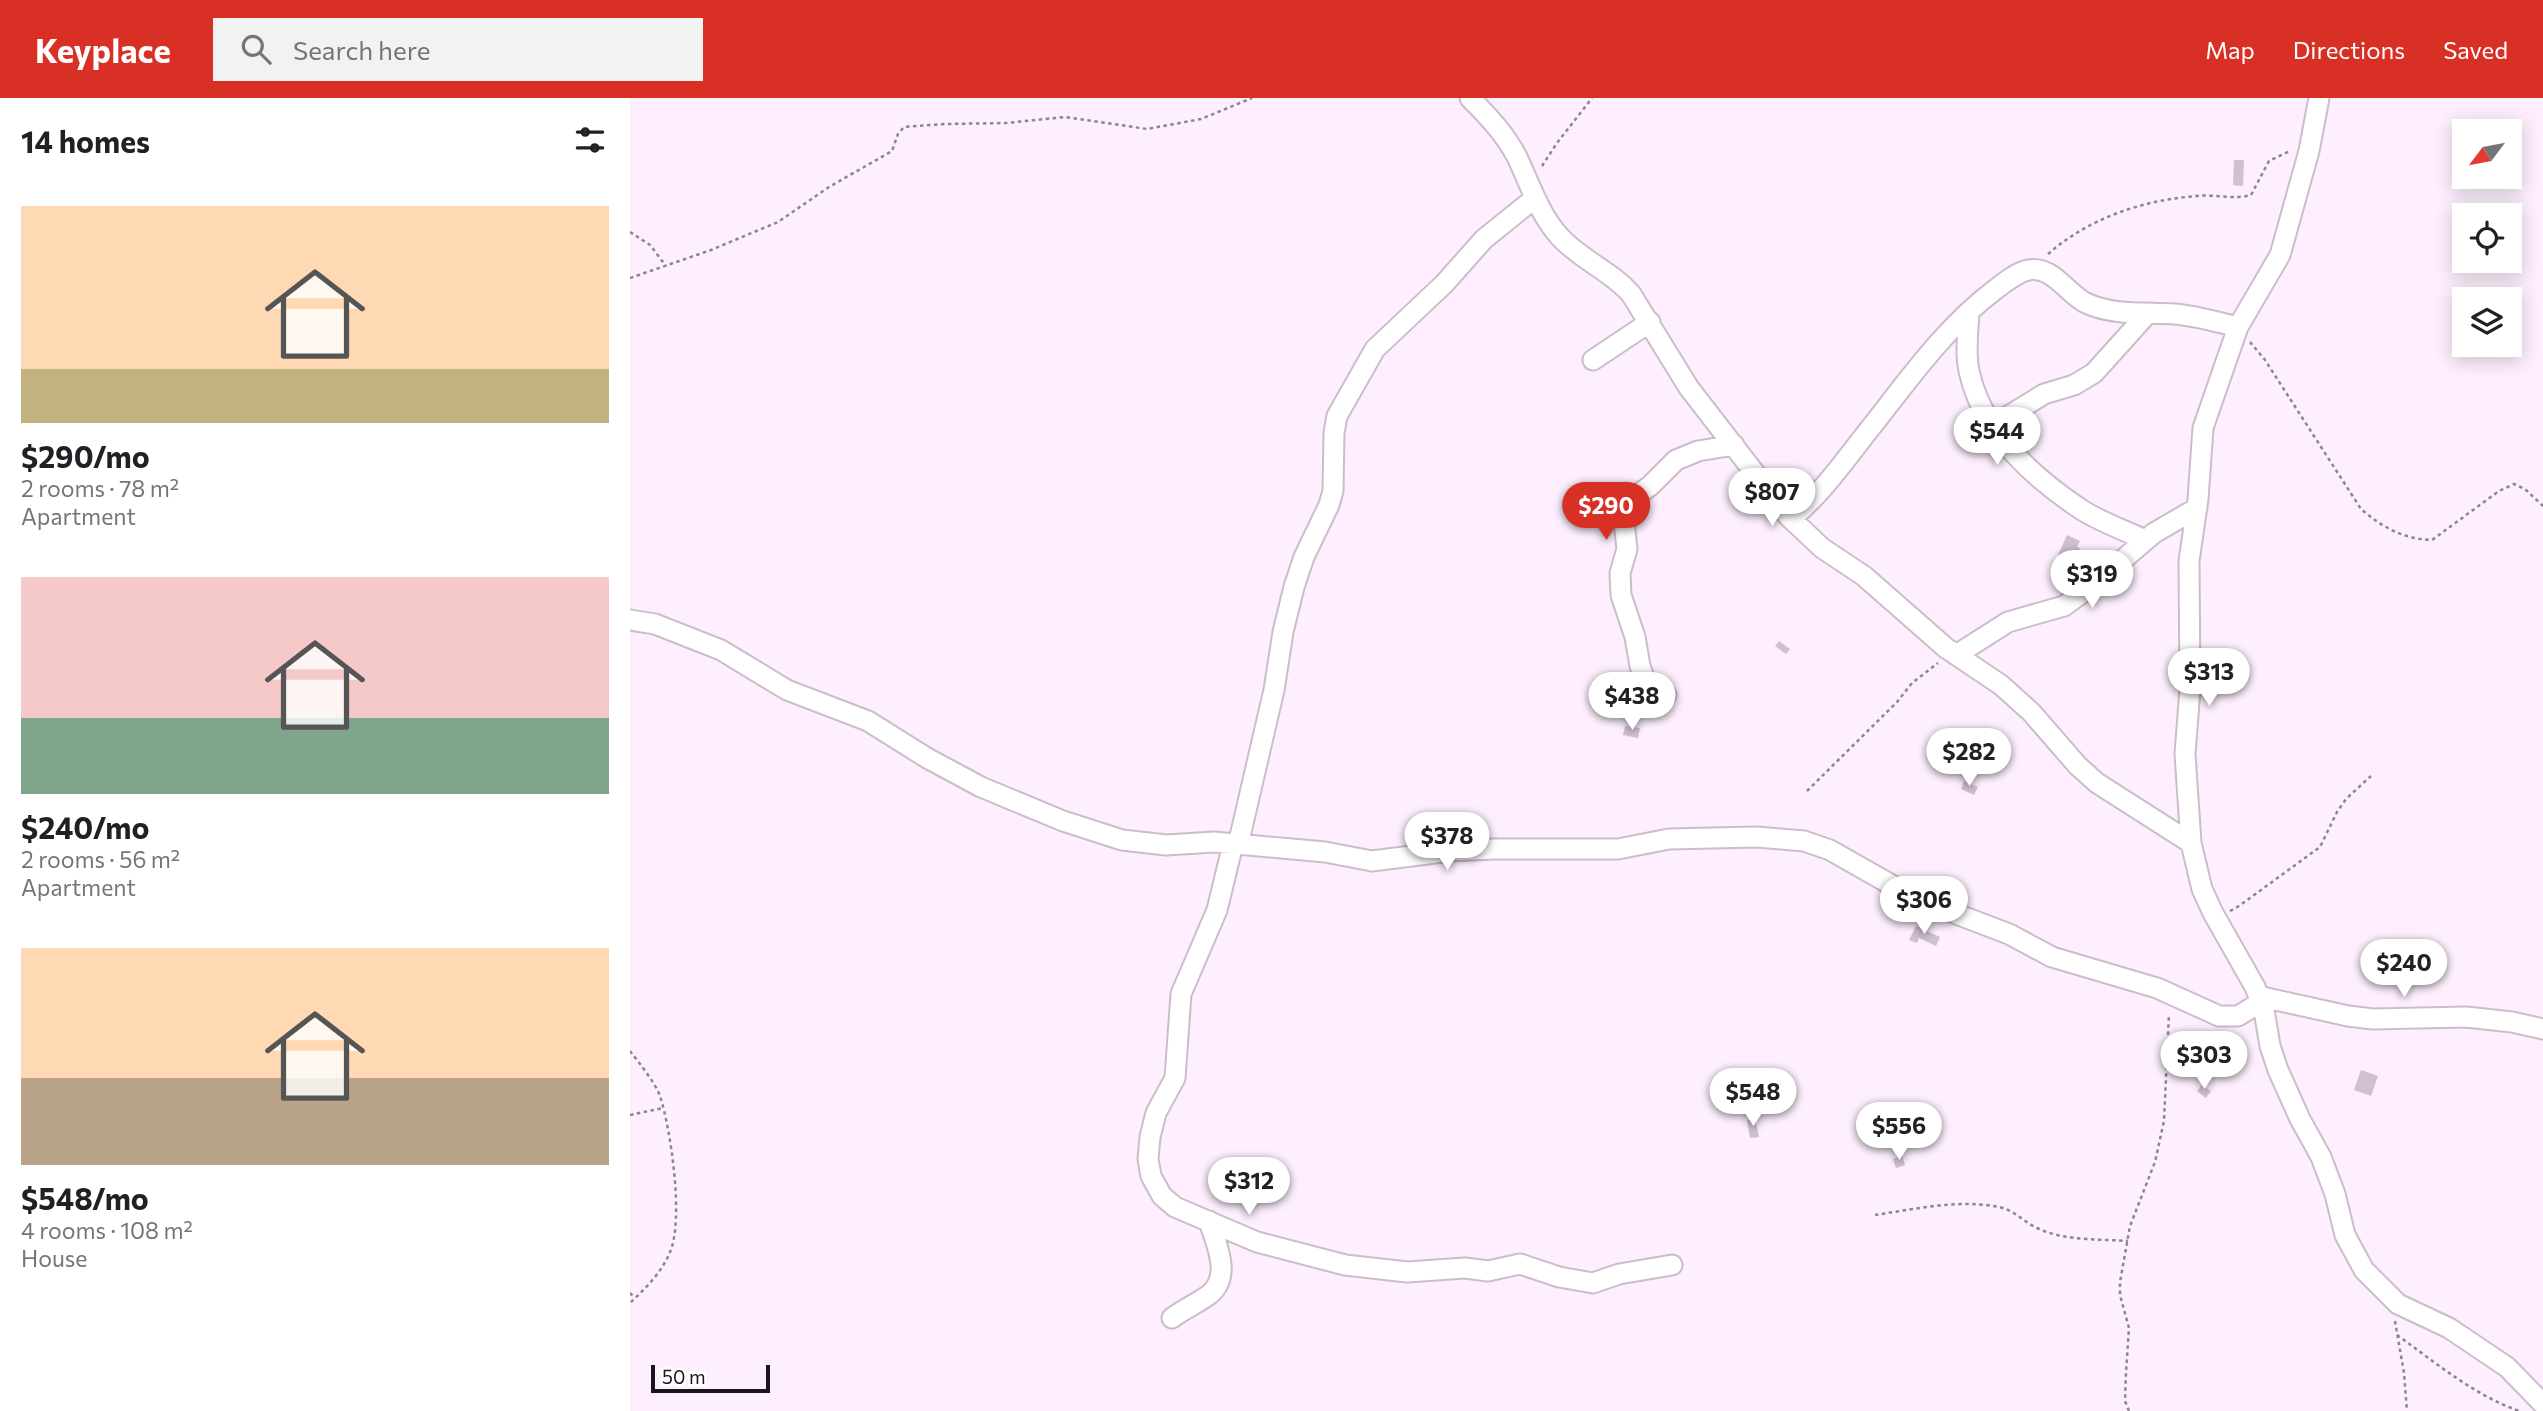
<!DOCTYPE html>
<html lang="en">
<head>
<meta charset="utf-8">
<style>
	body { margin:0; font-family:Commissioner,sans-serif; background:#f2f2f2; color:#202124; height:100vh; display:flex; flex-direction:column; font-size:26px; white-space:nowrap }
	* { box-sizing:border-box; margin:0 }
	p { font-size:23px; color:#757577 }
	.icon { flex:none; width:38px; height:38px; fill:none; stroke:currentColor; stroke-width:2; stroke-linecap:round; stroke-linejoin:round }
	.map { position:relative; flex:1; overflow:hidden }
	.details { display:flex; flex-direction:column; background:#fff; width:630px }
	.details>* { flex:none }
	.needle { width:46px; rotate:238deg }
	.controls { position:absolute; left:1822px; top:21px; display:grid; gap:14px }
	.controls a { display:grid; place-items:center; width:70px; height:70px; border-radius:0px; background:#fff; box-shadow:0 4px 18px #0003; font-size:35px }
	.scale { position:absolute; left:21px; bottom:18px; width:119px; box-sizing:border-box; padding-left:7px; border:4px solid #1b151b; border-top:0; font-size:19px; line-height:24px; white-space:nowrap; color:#1b151b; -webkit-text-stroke:5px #fff; paint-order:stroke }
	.price { position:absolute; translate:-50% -60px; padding:0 16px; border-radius:24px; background:#fff; color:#222; font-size:23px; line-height:46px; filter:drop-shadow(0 2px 4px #0008) }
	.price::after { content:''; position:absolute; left:50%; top:42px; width:21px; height:16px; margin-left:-10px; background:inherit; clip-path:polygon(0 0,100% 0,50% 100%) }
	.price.current { background:#d93025; color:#fff }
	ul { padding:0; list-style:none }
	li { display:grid; align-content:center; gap:14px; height:371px; padding:0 21px }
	li span { display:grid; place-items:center; height:217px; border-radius:0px; color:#555 }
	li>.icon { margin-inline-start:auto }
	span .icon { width:126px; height:126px; fill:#fffc; stroke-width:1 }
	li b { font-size:30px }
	h2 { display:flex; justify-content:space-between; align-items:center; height:84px; padding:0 21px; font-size:30px }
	header { display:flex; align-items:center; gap:42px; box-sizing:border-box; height:98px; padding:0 35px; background:#d93025; color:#fff }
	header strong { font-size:33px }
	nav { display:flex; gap:38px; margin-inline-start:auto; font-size:24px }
	.search { width:490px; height:63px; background:#f2f2f2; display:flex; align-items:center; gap:18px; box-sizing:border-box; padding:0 24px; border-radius:0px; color:#757577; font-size:26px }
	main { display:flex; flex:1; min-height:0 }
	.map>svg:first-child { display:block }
	.building { fill:#d1c0d0 }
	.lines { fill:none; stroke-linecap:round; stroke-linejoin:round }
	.street-casing { stroke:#cdbccc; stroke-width:23 }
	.path { stroke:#8e848e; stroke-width:2.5; stroke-dasharray:3.5 3.5; stroke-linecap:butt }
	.street { stroke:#fff; stroke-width:19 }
</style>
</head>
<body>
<header>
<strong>Keyplace</strong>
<div class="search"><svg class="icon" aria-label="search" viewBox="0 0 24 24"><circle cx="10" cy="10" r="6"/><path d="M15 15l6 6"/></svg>Search here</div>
<nav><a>Map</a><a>Directions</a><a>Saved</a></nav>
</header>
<main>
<section class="details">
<h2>14 homes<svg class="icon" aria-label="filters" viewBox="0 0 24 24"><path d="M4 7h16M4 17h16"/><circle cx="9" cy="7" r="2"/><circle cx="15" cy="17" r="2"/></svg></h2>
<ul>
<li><span style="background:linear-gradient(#ffd9b3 75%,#c2b280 0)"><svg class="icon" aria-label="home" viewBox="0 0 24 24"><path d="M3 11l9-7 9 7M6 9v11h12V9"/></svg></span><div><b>$290/mo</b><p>2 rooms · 78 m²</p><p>Apartment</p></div></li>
<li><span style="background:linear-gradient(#f6c9c9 65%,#7fa58c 0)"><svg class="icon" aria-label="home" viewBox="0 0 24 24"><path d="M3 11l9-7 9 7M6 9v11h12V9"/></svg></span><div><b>$240/mo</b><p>2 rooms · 56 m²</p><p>Apartment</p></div></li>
<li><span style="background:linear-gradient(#ffd9b3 60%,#b9a48a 0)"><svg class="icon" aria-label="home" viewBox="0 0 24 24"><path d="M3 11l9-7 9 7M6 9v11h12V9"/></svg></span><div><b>$548/mo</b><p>4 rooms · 108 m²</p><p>House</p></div></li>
</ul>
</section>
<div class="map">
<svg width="1913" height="1313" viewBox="0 0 1913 1313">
	<rect width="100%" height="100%" fill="#fdeffd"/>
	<path class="building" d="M1604,62H1614L1613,88L1603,87Z
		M1437,437L1450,443L1447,449L1450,450L1447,457L1441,454L1438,461L1428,457Z
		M1149,543L1160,551L1156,556L1145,548Z
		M995,628L1010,630L1008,640L993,637Z
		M1334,683L1348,689L1344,697L1331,691Z
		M1286,828L1310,839L1306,848L1289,840L1287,845L1279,842Z
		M1731,972L1748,978L1741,998L1724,992Z
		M1572,987L1581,993L1576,1000L1567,993Z
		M1125,1020L1129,1039L1120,1040L1117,1022Z
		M1272,1057L1275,1067L1266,1070L1263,1061Z"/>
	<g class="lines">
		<defs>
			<path id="street" d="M840,0C858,18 875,36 887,59C900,86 909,116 930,139C951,162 981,173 1001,196L1059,290L1158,418L1192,450L1234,478L1316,550L1371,587L1401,614L1448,668L1467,685L1561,745
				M1689,0L1679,53L1650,157L1608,229L1573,330L1568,401L1559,463L1560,591L1555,656L1561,745L1572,791L1583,815L1625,889L1634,912L1640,948L1648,972L1670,1021L1691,1059L1705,1096L1715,1137L1734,1172L1768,1206L1819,1230L1877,1269L1913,1306
				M1339,214C1338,233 1335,254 1339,273C1352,334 1402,379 1452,412C1471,424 1495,433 1516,442
				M963,262L1020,224
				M1362,328L1414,296L1444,287L1464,275L1518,215
				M1161,421C1192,395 1213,365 1238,333C1277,284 1315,229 1366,191C1375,184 1386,175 1398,172C1423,167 1437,196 1456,205C1484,218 1515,214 1545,216C1567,218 1587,224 1608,229
				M0,522L25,526L91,552L157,592L238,623L297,660L351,689L433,723L492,742L536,747L584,744L695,754L742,763L821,753L864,751H988L1039,741L1127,739L1174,743L1200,752L1267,790L1303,807L1379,836L1422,859L1527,890L1589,918H1608L1631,904
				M1326,557L1378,524L1434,508L1468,483L1524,435L1567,410
				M1036,597L1020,588L1015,582L1010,568L1005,539L991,497L990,475L997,451L994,424L996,415L1003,400L1020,388L1046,362L1068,353L1104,347
				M603,746L587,812L551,896L545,980L526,1015L520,1039L518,1061L521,1078L532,1098L545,1109L627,1144L715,1167L777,1174L835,1170L858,1173L890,1166L929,1179L963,1185L989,1176L1042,1167
				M608,747L644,592L653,534L664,489L674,459L699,407L703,393L704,335L707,318L745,251L814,186L854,141L905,100
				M1628,898L1718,918L1743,921L1836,919L1882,924L1913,931
				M542,1220C554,1211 568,1205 580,1196C602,1177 586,1146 579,1123"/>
		</defs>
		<use href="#street" class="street-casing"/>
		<path class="path" d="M912,68L927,45L962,0
			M0,134L20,147L36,168
			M1418,156C1459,120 1513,102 1567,98C1584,96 1604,102 1621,97L1639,63L1660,53
			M0,180L81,152L148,124L199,89L262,53L268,36L274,29L315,26L376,25L435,19L517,31L571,21L622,0
			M1620,244L1635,262L1731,411C1752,429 1773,441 1802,442L1869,393L1884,386L1895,391L1913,408
			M1177,693L1267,604L1282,585L1308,565
			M1600,813L1609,808L1690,749L1707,714L1716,701L1741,678
			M0,953C10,966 24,983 30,998C41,1032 54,1122 40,1154C32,1174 16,1190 0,1205
			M0,1017L33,1010
			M1245,1117C1285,1111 1329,1101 1369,1109C1384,1112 1394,1124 1407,1130C1434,1143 1469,1141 1498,1143
			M0,1195L5,1200
			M1765,1223L1774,1275L1777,1313
			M1767,1237C1806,1265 1844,1297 1889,1313
			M1499,1313L1495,1303L1496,1274L1499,1230L1490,1197V1184L1500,1128L1525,1064L1534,1023L1539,916"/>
		<use href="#street" class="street"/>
	</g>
</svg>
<div class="controls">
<a><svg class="needle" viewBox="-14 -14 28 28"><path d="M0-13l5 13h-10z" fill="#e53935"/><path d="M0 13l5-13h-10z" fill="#757577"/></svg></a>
<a><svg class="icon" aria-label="locate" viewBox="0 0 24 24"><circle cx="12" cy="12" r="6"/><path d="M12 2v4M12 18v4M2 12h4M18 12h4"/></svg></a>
<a><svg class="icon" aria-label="layers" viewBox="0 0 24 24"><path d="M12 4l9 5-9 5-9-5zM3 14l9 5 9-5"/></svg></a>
</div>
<div class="scale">50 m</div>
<b class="price" style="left:1367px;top:369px">$544</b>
<b class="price" style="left:1142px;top:430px">$807</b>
<b class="price current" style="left:976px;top:444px">$290</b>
<b class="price" style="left:1462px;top:512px">$319</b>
<b class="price" style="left:1579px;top:610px">$313</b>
<b class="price" style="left:1002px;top:634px">$438</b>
<b class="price" style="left:1339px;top:690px">$282</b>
<b class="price" style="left:817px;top:774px">$378</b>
<b class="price" style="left:1294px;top:838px">$306</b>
<b class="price" style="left:1774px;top:901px">$240</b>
<b class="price" style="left:1574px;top:993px">$303</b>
<b class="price" style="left:1123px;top:1030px">$548</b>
<b class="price" style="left:1269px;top:1064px">$556</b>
<b class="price" style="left:619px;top:1119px">$312</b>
</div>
</main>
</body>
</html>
